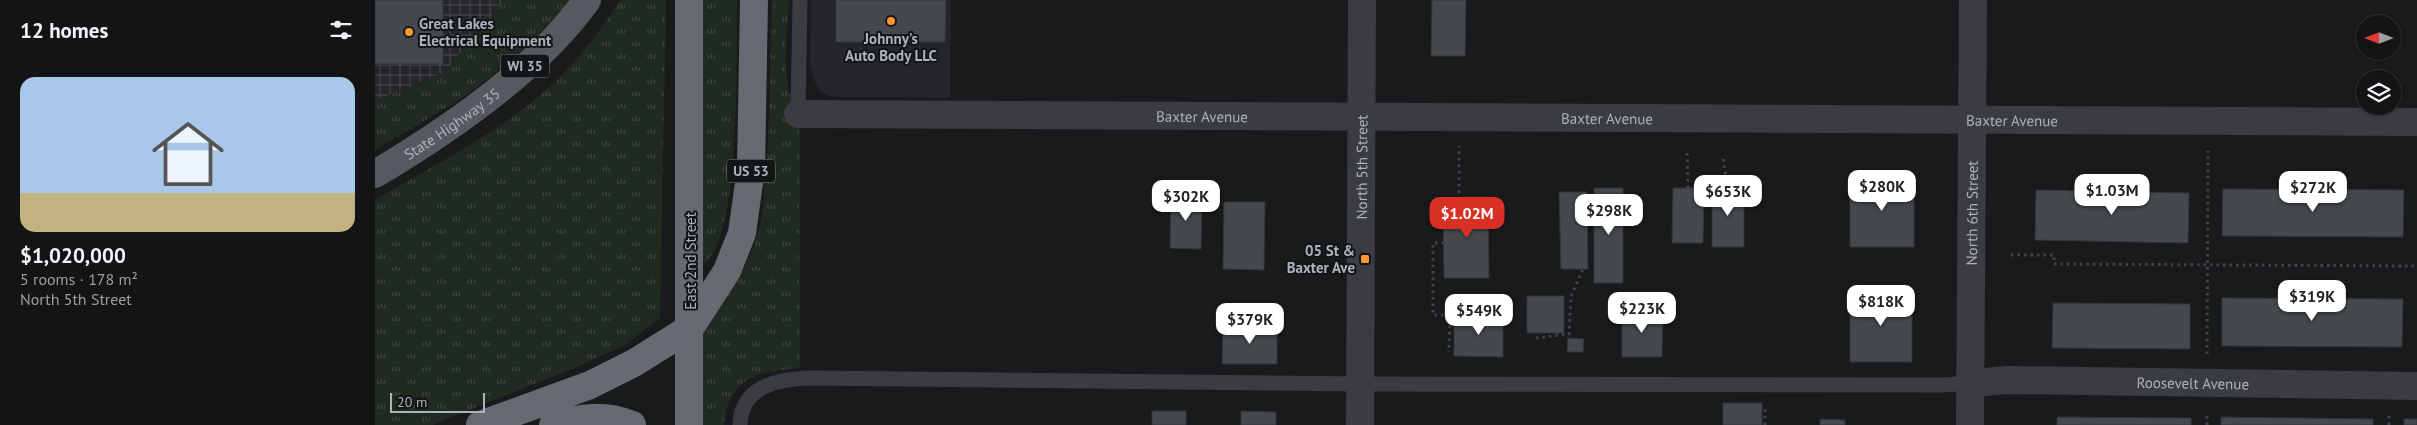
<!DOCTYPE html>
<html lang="en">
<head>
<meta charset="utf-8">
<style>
	body { margin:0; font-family:"PT Sans",sans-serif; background:#1c1d1e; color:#f1f3f6; height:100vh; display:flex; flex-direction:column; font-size:19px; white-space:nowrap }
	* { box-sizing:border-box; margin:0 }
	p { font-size:16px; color:#9d9ea0 }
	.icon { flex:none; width:28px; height:28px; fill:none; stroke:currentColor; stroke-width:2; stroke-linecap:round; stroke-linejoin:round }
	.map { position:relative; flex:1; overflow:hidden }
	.drawer { display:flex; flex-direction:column; background:#131415; width:375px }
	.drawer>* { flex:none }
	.needle { width:32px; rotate:270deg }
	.fabs { position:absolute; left:1981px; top:15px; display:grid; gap:10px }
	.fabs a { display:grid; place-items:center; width:45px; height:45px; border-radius:50%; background:#131415; box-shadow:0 1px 4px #0004,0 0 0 1px #323334; font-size:25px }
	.scale { position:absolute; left:15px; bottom:12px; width:95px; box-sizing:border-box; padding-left:5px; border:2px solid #abb3bc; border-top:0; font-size:14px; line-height:18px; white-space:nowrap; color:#abb3bc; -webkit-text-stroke:4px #141517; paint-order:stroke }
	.price { position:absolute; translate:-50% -42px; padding:0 11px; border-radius:10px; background:#fff; color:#222; font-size:16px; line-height:32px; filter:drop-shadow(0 1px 2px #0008) }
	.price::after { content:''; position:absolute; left:50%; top:30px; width:15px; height:11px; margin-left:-8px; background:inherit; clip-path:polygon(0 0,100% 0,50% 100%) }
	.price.current { background:#d93025; color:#fff }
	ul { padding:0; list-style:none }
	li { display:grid; align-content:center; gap:10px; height:265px; padding:0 20px }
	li+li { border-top:1px solid #323334 }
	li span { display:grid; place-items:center; height:155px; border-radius:15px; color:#555 }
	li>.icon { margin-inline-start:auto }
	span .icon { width:90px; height:90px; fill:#fffc; stroke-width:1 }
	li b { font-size:21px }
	h2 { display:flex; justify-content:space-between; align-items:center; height:60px; padding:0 20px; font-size:21px }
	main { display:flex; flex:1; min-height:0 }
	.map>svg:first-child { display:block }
	.built { fill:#252629 }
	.industrial { fill:url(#industrial-grid) }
	.grass { fill:url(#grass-tufts) }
	.building { fill:#45484c; stroke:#333438 }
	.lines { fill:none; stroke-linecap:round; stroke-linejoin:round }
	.path { stroke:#404448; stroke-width:3; stroke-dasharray:2.5 4; stroke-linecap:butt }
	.lane { stroke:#3a3c41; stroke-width:15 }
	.street { stroke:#3a3c41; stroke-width:28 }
	.primary { stroke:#565a60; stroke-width:28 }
	.highway { stroke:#666b72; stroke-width:28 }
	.poi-dot { fill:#fe9630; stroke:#141517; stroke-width:2 }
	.labels { text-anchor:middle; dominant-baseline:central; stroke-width:4; stroke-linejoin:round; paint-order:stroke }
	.shield { fill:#141517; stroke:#7e848a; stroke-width:1 }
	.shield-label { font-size:14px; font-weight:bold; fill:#abb3bc }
	.poi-label { font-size:15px; font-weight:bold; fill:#abb3bc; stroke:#141517; text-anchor:start }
	.street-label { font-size:15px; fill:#abb3bc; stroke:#141517 }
</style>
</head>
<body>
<main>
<section class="drawer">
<h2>12 homes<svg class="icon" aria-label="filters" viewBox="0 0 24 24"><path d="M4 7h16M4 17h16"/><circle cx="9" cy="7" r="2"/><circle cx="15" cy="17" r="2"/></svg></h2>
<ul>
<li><span style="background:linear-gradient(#a9c7e8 75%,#c2b280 0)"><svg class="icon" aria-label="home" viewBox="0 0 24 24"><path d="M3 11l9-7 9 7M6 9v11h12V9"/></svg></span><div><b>$1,020,000</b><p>5 rooms · 178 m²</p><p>North 5th Street</p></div></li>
</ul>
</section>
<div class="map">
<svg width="2042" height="425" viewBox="0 0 2042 425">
	<defs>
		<pattern id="industrial-grid" width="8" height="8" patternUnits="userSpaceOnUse" patternTransform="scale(1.25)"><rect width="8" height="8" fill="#252629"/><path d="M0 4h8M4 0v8" fill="none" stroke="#424346"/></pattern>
		<pattern id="grass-tufts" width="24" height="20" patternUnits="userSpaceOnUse" patternTransform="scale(1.25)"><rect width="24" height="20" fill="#212a21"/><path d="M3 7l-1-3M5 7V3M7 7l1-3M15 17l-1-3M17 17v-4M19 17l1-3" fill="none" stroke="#3f463f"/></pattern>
	</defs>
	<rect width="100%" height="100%" fill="#191a1c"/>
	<path class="built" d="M436,0H576L575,98L457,97L445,91L440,82L435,65Z"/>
	<path class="industrial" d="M0,0H130L70,72L0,101Z"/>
	<path class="grass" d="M130,0H195L188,9L137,60L86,99L0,150V101L70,72Z
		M246,0H291L285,318L250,345L197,369L57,425H0V200C63,163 132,129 184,78C208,54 227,27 246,0Z
		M327,0H362C361,47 367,238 330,262L325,261Z
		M397,0H414C413,28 403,95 425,113V368C383,372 354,376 349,425H322V339L364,279L379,247L387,217L393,148Z"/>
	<path class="building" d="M0,0H68V64H0Z
		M461,0H571L570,42H461Z
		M1057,0H1091L1090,56H1056Z
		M1475,178H1539V247H1475Z
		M1337,187H1369V247H1337Z
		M1219,188H1248V283H1219Z
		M1298,188H1329L1328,243H1297Z
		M1848,189L2029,190L2028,237L1847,236Z
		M1661,190L1814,193L1813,243L1660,240Z
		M1184,192H1212L1213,269H1186Z
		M796,195H827L826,249L795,248Z
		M1089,197H1113L1114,278H1069L1068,206L1089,205Z
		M849,202H890L889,270L848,269Z
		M1475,292H1537V362H1475Z
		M1152,296H1189V333H1152Z
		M1847,298L2028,299L2027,347L1847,346Z
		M1678,303L1815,304V349L1677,348Z
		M1247,312H1288L1287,357H1247Z
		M1079,316H1128V357L1079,356Z
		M848,326H902V364H847Z
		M1193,338L1209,339L1208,352H1192Z
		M1348,403H1387V425H1348Z
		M777,411H811V425H777Z
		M866,411L901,412V425H866Z
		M1682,417L1816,418V425H1682Z
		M1846,417L1998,419V425H1846Z
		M1445,419L1470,420V425H1445Z
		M2029,419H2042V425H2029Z"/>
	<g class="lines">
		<path class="path" d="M1312,153L1313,188
			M1348,159L1353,187
			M1084,206V146
			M1069,243H1058V315H1075L1074,352
			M1636,255H1679V264L2042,266
			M1161,338L1194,334L1196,296L1208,269
			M1832,354L1833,151
			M1390,425V408
			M1832,425V413
			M2014,425V416"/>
		<path class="lane" d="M423,114L425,0
			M365,425C366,386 403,379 435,378L985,384L1567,385L1596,383"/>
		<g class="street">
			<path id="s1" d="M423,114L2042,122"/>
			<path id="s2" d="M1596,383L1633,380L2042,386"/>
			<path id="s3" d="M985,425L987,0"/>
			<path id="s4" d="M1595,425L1598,0"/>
		</g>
		<path class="primary" id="s5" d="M0,174C74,130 162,70 212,0"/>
		<path class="highway" d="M314,0V425
			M105,425L215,385L259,363L315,328L352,271L367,233L376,169L379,0
			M178,425C205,417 231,414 257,425"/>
	</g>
	<g class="poi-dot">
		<circle cx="516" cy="21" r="5"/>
		<circle cx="34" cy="32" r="5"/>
		<rect x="985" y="254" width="10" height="10" rx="2.5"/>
	</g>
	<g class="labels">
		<g class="shield">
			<rect x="126" y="54.5" width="48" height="23" rx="4"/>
			<rect x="352" y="159.5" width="48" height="23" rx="4"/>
		</g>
		<g class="shield-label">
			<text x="150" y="66">WI 35</text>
			<text x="376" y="171">US 53</text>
		</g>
		<g class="poi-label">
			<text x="44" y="23">Great Lakes<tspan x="44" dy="17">Electrical Equipment</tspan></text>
			<text x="516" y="38" text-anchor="middle">Johnny's<tspan x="516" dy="17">Auto Body LLC</tspan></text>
			<text x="980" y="250" text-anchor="end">05 St &amp;<tspan x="980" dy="17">Baxter Ave</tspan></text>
		</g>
		<g class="street-label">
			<text stroke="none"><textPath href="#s1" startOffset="404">Baxter Avenue</textPath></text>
			<text stroke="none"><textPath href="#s1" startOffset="809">Baxter Avenue</textPath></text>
			<text stroke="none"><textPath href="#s1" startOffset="1214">Baxter Avenue</textPath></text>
			<text stroke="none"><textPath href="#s5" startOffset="92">State Highway 35</textPath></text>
			<text stroke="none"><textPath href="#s3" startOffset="258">North 5th Street</textPath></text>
			<text stroke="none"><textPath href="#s4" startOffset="212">North 6th Street</textPath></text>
			<text transform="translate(315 261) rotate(-90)">East 2nd Street</text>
			<text stroke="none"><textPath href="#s2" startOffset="222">Roosevelt Avenue</textPath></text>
		</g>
	</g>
</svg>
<div class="fabs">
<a><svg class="needle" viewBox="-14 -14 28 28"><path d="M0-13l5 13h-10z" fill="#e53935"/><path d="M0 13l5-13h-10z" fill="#9d9ea0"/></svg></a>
<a><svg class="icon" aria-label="layers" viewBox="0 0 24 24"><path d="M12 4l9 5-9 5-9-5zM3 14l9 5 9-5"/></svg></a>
</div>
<div class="scale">20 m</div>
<b class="price" style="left:1507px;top:212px">$280K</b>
<b class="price" style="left:1938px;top:213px">$272K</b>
<b class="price" style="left:1737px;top:216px">$1.03M</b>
<b class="price" style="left:1353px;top:217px">$653K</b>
<b class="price" style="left:811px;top:222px">$302K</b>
<b class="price" style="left:1234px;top:236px">$298K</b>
<b class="price current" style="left:1092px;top:239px">$1.02M</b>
<b class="price" style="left:1937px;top:322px">$319K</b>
<b class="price" style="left:1506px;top:327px">$818K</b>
<b class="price" style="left:1267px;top:334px">$223K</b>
<b class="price" style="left:1104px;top:336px">$549K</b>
<b class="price" style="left:875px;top:345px">$379K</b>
</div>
</main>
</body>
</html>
